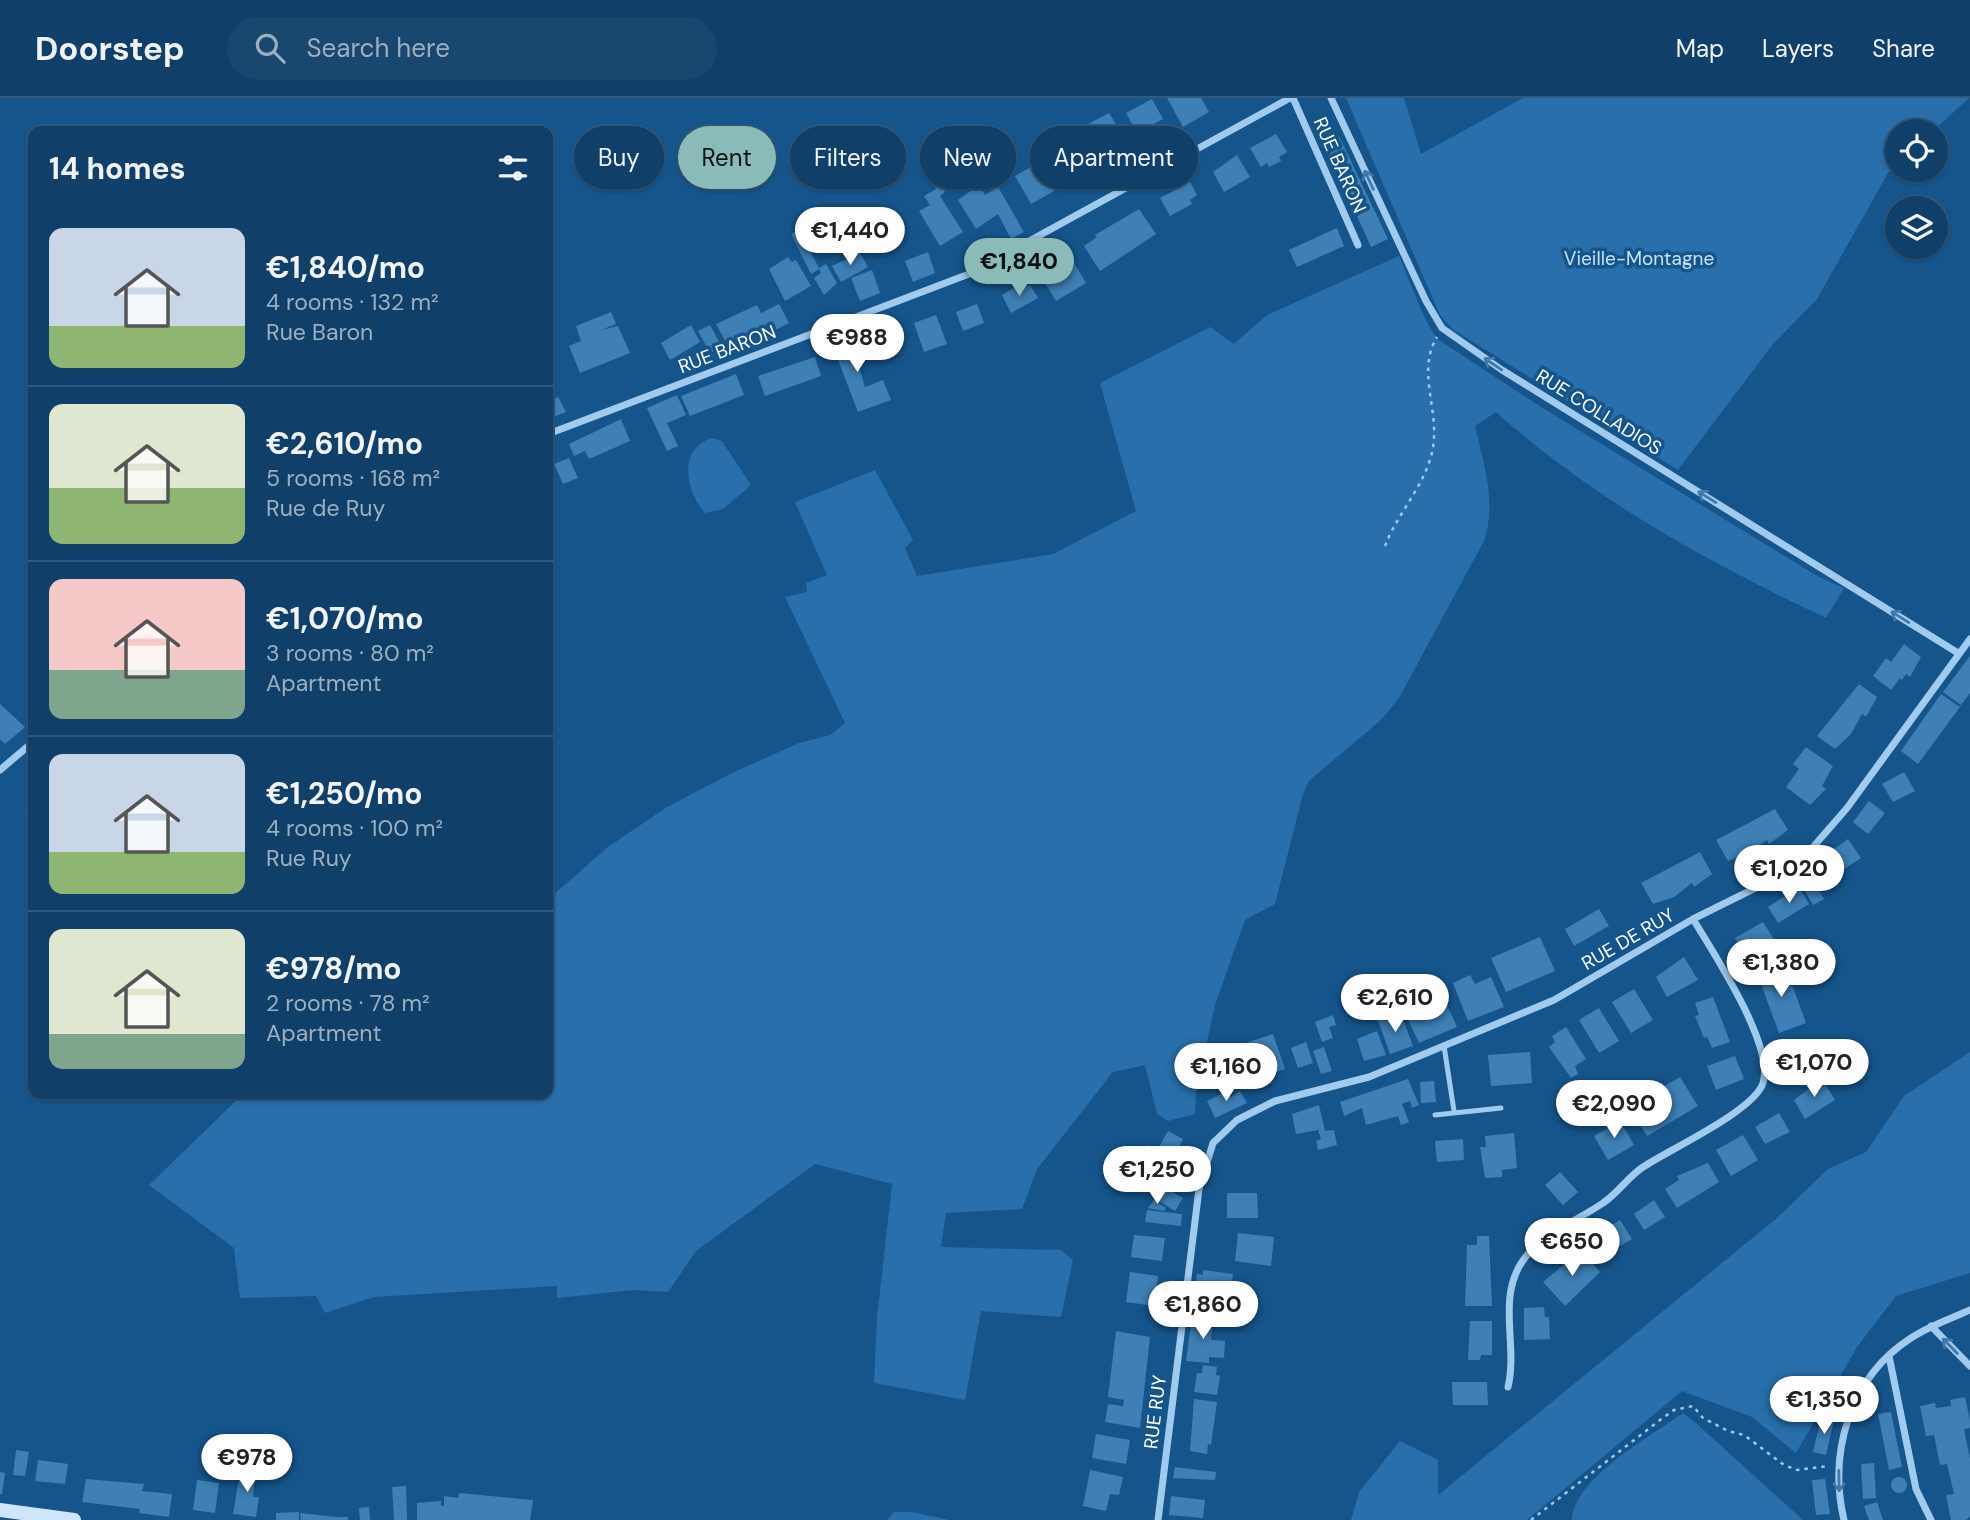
<!DOCTYPE html>
<html lang="en">
<head>
<meta charset="utf-8">
<style>
	body { margin:0; font-family:"DM Sans",sans-serif; background:#19476f; color:#f1f3f6; height:100vh; display:flex; flex-direction:column; font-size:26px; white-space:nowrap }
	* { box-sizing:border-box; margin:0 }
	p { font-size:23px; color:#9cafc0 }
	.icon { flex:none; width:38px; height:38px; fill:none; stroke:currentColor; stroke-width:2; stroke-linecap:round; stroke-linejoin:round }
	.map { position:relative; flex:1; overflow:hidden }
	.details { position:absolute; left:28px; top:28px; width:525px; height:973px; display:flex; flex-direction:column; background:#104069; border-radius:14px; box-shadow:0 2px 5px #0004,0 0 0 2px #30597d }
	.details>* { flex:none }
	.top-card { position:absolute; left:574px; top:28px; width:665px; height:63px; display:flex; gap:14px }
	.buttons { position:absolute; left:1885px; top:21px; display:grid; gap:14px }
	.buttons a { display:grid; place-items:center; width:63px; height:63px; border-radius:50%; background:#104069; box-shadow:0 2px 5px #0004,0 0 0 2px #30597d; font-size:35px }
	.price { position:absolute; translate:-50% -60px; padding:0 16px; border-radius:24px; background:#fff; color:#222; font-size:23px; line-height:46px; filter:drop-shadow(0 2px 4px #0008) }
	.price::after { content:''; position:absolute; left:50%; top:42px; width:21px; height:16px; margin-left:-10px; background:inherit; clip-path:polygon(0 0,100% 0,50% 100%) }
	.price.selected { background:#8bbbb9; color:#111 }
	ul { padding:0; list-style:none }
	li { display:flex; align-items:center; gap:21px; height:175px; padding:0 21px }
	li+li { border-top:2px solid #30597d }
	li span { display:grid; place-items:center; flex:none; width:196px; height:140px; border-radius:14px; color:#555 }
	li>.icon { margin-inline-start:auto }
	span .icon { width:84px; height:84px; fill:#fffc; stroke-width:1 }
	li b { font-size:30px }
	h2 { display:flex; justify-content:space-between; align-items:center; height:84px; padding:0 21px; font-size:30px }
	.tag { padding:0 24px; border-radius:32px; background:#104069; box-shadow:0 2px 5px #0004,0 0 0 2px #30597d; font-size:24px; line-height:63px }
	.tag.selected { background:#8bbbb9; color:#111 }
	header { display:flex; align-items:center; gap:42px; box-sizing:border-box; height:98px; padding:0 35px; background:#104069; border-bottom:2px solid #30597d }
	header strong { font-size:33px }
	nav { display:flex; gap:38px; margin-inline-start:auto; font-size:24px }
	.search { width:490px; height:63px; background:#19476f; display:flex; align-items:center; gap:18px; box-sizing:border-box; padding:0 24px; border-radius:38px; color:#9cafc0; font-size:26px }
	.map>svg:first-child { display:block }
	.green { fill:#286fab }
	.building { fill:#3e7fb5 }
	.lines { fill:none; stroke-linecap:round; stroke-linejoin:round }
	.path { stroke:#a0cbef; stroke-width:2.5; stroke-dasharray:3.5 5; stroke-linecap:butt }
	.lane { stroke:#a0cbef; stroke-width:5 }
	.street { stroke:#a0cbef; stroke-width:7 }
	.secondary { stroke:#cee5fb; stroke-width:14 }
	.oneway { stroke:#3f78aa }
	.labels { text-anchor:middle; dominant-baseline:central; stroke-width:7; stroke-linejoin:round; paint-order:stroke }
	.street-label { font-size:19px; fill:#fff; stroke:#16558c }
	.park-label { font-size:19px; fill:#c6e3fb; stroke:#16558c }
</style>
</head>
<body>
<header>
<strong>Doorstep</strong>
<div class="search"><svg class="icon" aria-label="search" viewBox="0 0 24 24"><circle cx="10" cy="10" r="6"/><path d="M15 15l6 6"/></svg>Search here</div>
<nav><a>Map</a><a>Layers</a><a>Share</a></nav>
</header>
<div class="map">
<svg width="1970" height="1422" viewBox="0 0 1970 1422">
	<rect width="100%" height="100%" fill="#16558c"/>
	<path class="green" d="M1346,0H1404L1421,56L1523,0H1969L1933,33H1897V67L1888,75L1817,201L1773,246L1678,372L1454,232L1440,217Z
		M1399,158C1408,178 1426,230 1439,242L1541,309L1819,479L1844,490L1826,520C1708,464 1594,402 1496,314L1475,328C1484,367 1496,401 1485,441L1399,600L1382,621L1309,683L1303,696L1275,806L1245,822L1215,907L1196,994L1195,1016L1168,1023L1157,1016L1145,967L1113,974L1037,1071L1022,1111L946,1115L941,1149L1061,1152L1073,1162L1061,1219L981,1213L965,1302L874,1285L877,1220L892,1086L815,1066L696,1153L668,1194L634,1192L557,1200V1188L374,1199L325,1215L316,1198L240,1200L234,1150L149,1087L243,996H548V795L552,798L608,749L667,709L732,675L799,645L830,637L845,625L785,499L807,494L806,485L827,477L795,404L875,372L913,442L905,450L917,478L1053,456L1136,413L1100,285L1210,229L1234,246L1267,217Z
		M712,340L722,343L751,387L723,411L705,415C685,393 678,350 712,340Z
		M1970,954V1175L1896,1198L1857,1249L1796,1355L1752,1319L1682,1293L1527,1422H1351L1359,1394L1400,1343L1438,1362V1397L1777,1120L1828,1071L1866,1054L1904,998Z
		M1683,1315L1697,1326L1803,1422H1572C1573,1381 1651,1338 1683,1315Z
		M894,1414H912L949,1422H887Z"/>
	<path class="building" d="M1167,0H1201L1209,14L1183,29Z
		M1152,1L1163,21L1137,35L1126,15Z
		M1109,15L1133,54L1106,69L1088,36L1090,35L1086,27Z
		M1276,36L1287,54L1279,59L1281,63L1269,69L1267,65L1261,69L1250,50Z
		M1339,38L1388,141L1371,149L1324,45Z
		M1069,47L1079,65L1066,72L1072,83L1031,106L1015,78L1038,65L1040,67L1047,63L1046,60Z
		M1237,57L1250,79L1224,94L1213,74Z
		M937,81L945,94L940,98L963,134L940,148L919,113L930,107L924,98L936,91L933,84Z
		M1190,84L1197,97L1190,102L1192,106L1170,118L1160,100Z
		M979,87L985,97L998,89L1024,134L1011,141L998,116L976,131L958,102Z
		M1139,111L1156,136L1100,173L1084,148L1097,139L1095,137Z
		M848,125L857,142L847,148L838,131Z
		M1337,130L1344,148L1297,169L1289,152Z
		M799,132L819,170L826,166L837,185L824,197L814,180L821,175L819,171L811,176L791,136Z
		M1067,153L1086,185L1056,203L1036,170Z
		M928,154L935,175L913,184L905,163Z
		M860,155L868,169L841,184L832,168Z
		M788,159L792,164L796,162L811,188L785,203L769,171Z
		M872,172L880,195L860,203L851,180Z
		M1019,187L1022,191L1030,187L1038,200L1011,215L1002,197Z
		M779,206L789,225L770,235L767,227L727,246L716,226L757,207L761,215Z
		M977,206L984,225L963,233L956,214Z
		M611,214L616,226L601,232L618,228L630,255L580,275L569,248L581,243L576,228Z
		M936,217L947,246L924,254L914,225Z
		M691,227L700,244L670,262L661,245Z
		M710,227L722,249L710,255L698,233Z
		M852,232L861,256L856,258L865,289L883,282L891,302L858,314L830,241Z
		M815,259L821,278L765,298L758,278Z
		M736,276L744,297L690,318L681,298Z
		M677,297L686,317L667,325L678,348L667,353L647,310Z
		M558,299L566,314L548,321V303Z
		M621,321L630,343L589,361L585,353L574,358L569,346Z
		M569,360L578,380L563,386L554,366Z
		M1904,546L1921,559L1910,579L1906,576L1902,582L1900,580L1891,592L1873,578L1886,560L1891,564Z
		M1970,558V595L1961,607L1943,594Z
		M1859,586L1877,599L1866,619L1862,616L1851,636L1835,651L1817,638Z
		M1941,596L1960,609L1918,666L1901,653Z
		M0,606L25,629L5,646L0,641Z
		M1806,649L1833,668L1822,688L1826,691L1810,707L1786,689L1799,671L1793,666Z
		M1904,674L1915,693L1893,704L1882,686Z
		M1869,703L1885,715L1868,736L1853,724Z
		M33,707V724L25,715Z
		M1775,711L1788,732L1769,746L1767,742L1749,755L1728,763L1716,742Z
		M1848,741L1861,760L1832,779L1820,761Z
		M1700,754L1712,776L1694,789L1692,785L1674,799L1653,806L1641,785Z
		M1817,762L1830,782L1820,789L1807,768Z
		M1812,781L1824,801L1813,807L1802,788Z
		M1799,789L1809,806L1778,825L1768,809Z
		M1599,811L1609,828L1574,848L1565,831Z
		M1763,824L1777,846L1749,863L1735,840Z
		M1540,839L1555,873L1506,894L1491,860Z
		M1684,859L1698,882L1667,899L1656,879Z
		M1780,866L1786,883L1790,881L1806,925L1779,935L1757,875Z
		M1470,877L1475,886L1491,879L1504,909L1468,923L1453,885Z
		M1634,891L1653,922L1631,935L1612,904Z
		M1713,899L1730,944L1712,950L1707,939L1704,940L1695,918L1699,917L1695,905Z
		M1448,909L1457,929L1419,945L1408,922L1433,912L1436,915Z
		M1599,910L1619,943L1599,955L1579,922Z
		M1393,915L1397,926L1404,924L1413,948L1390,956L1377,920Z
		M1333,917L1336,927L1329,929L1333,940L1322,944L1315,924Z
		M1566,929L1586,961L1575,968L1578,976L1571,980L1549,949L1555,944L1552,938Z
		M1377,933L1386,957L1364,963L1357,941Z
		M1273,936L1285,971L1258,981L1246,945Z
		M1805,942L1812,968L1794,975L1784,949Z
		M1306,944L1313,965L1298,970L1291,950Z
		M1324,949L1332,973L1321,976L1313,953Z
		M1530,954L1532,985L1491,988L1488,957Z
		M1735,958L1744,981L1716,992L1707,968Z
		M1680,979L1698,1008L1647,1038L1634,1017L1641,1013L1640,1009L1657,999L1654,994Z
		M1408,981L1419,1007L1412,1010L1410,1003L1402,1006L1409,1024L1401,1027L1398,1018L1366,1027L1362,1010L1344,1018L1340,1004Z
		M1822,981L1835,1002L1805,1021L1794,1002Z
		M1434,983L1436,1004L1421,1005L1420,984Z
		M1227,993L1231,999L1240,993L1247,1005L1215,1020L1207,1003Z
		M1319,1007L1325,1033L1334,1032L1337,1047L1318,1052L1316,1043L1321,1041L1318,1032L1296,1036L1292,1016Z
		M1779,1015L1790,1034L1765,1046L1755,1029Z
		M1620,1023L1634,1047L1608,1062L1594,1038Z
		M1168,1033L1183,1041L1175,1057L1159,1049Z
		M1514,1035L1517,1070L1502,1072V1079L1485,1080L1480,1049H1486L1485,1038Z
		M1743,1037L1758,1062L1731,1078L1716,1052Z
		M1463,1041L1464,1062L1437,1064L1435,1043Z
		M1147,1047L1190,1069L1180,1089L1156,1073L1153,1077L1135,1066Z
		M1708,1065L1719,1084L1677,1110L1665,1091L1679,1082L1677,1078Z
		M1560,1074L1578,1094L1563,1107L1545,1087Z
		M1164,1089L1183,1100L1175,1113L1157,1102Z
		M1227,1095H1257L1258,1120H1227Z
		M1154,1102L1166,1110L1164,1113L1148,1110Z
		M1654,1102L1665,1119L1644,1132L1634,1116Z
		M1147,1112L1182,1116L1181,1128L1145,1124Z
		M1620,1122L1632,1141L1607,1156L1596,1137Z
		M1238,1135L1274,1139L1271,1168L1235,1163Z
		M1134,1137L1165,1140L1162,1163L1131,1159Z
		M1477,1138H1489L1492,1208H1465L1467,1147H1477Z
		M1581,1152L1600,1174L1565,1208L1543,1184Z
		M1203,1172L1233,1176L1228,1217L1192,1212L1197,1176L1203,1177Z
		M1130,1174L1158,1178L1154,1208L1126,1204Z
		M1544,1209L1545,1219H1549L1550,1241L1524,1242V1210Z
		M1192,1217L1213,1219L1211,1242L1225,1243L1224,1260L1209,1259V1265L1186,1263Z
		M1470,1223H1492V1257H1481L1480,1262H1468Z
		M1116,1233L1150,1239L1140,1330L1105,1324L1108,1306L1123,1308L1124,1302L1108,1299Z
		M1203,1267L1217,1269L1216,1277L1220,1278L1217,1297L1194,1294L1197,1275H1202Z
		M1452,1284H1487L1488,1307H1453Z
		M1965,1299L1970,1322V1330L1964,1331L1970,1361V1419L1966,1422H1951L1946,1397L1954,1396L1947,1366L1940,1367L1934,1337L1926,1338L1920,1308L1935,1305L1936,1310L1951,1308L1950,1302Z
		M1194,1301L1217,1304L1211,1347L1208,1346L1207,1356L1190,1353Z
		M1891,1314L1902,1369L1889,1372L1878,1316Z
		M1821,1320L1834,1322L1826,1357L1813,1354Z
		M1096,1336L1130,1342L1126,1366L1092,1360Z
		M16,1352L29,1354L25,1378L13,1377Z
		M38,1362L68,1366L65,1386L35,1383Z
		M1874,1365L1876,1400L1863,1401L1861,1366Z
		M246,1366L257,1367L253,1399H259L256,1419L233,1416L239,1380L245,1381Z
		M1175,1369L1216,1374L1215,1382L1173,1380Z
		M1090,1372L1123,1379L1119,1397L1110,1396L1106,1413L1083,1408Z
		M0,1374L5,1375L2,1396H0Z
		M1891 1387a8 8 0 1 1 16 0a8 8 0 1 1-16 0Z
		M86,1381L144,1386L142,1393L172,1396L169,1419L139,1415L140,1411L82,1404Z
		M1825,1381L1830,1416L1816,1417L1812,1382Z
		M197,1382L219,1385L215,1415L193,1412Z
		M406,1388L407,1422H394L392,1389Z
		M459,1395L533,1402L530,1422H417V1405L441,1403V1408H444V1398L458,1400Z
		M1171,1398L1205,1402L1203,1420L1169,1417Z
		M1877,1404L1883,1422H1869L1864,1408Z
		M369,1409L370,1422H360L359,1410Z
		M299,1414V1422H276V1415Z
		M300,1415L336,1419H348V1422H301Z"/>
	<g class="lines">
		<path class="path" d="M1385,448C1399,411 1432,381 1434,340C1436,306 1418,270 1437,239
			M1531,1422L1660,1322L1674,1312L1693,1308L1703,1320L1728,1333L1744,1337L1784,1367L1797,1372L1828,1368"/>
		<path class="lane" d="M1444,948L1454,1013
			M1435,1017L1501,1010"/>
		<path class="street" d="M1293,0L1358,147
			M1331,0L1426,203L1442,230L1502,272L1958,555
			M548,336L969,176L1290,0
			M0,672L33,644
			M1931,1228L1970,1268
			M1889,1258L1916,1391L1931,1422
			M1508,1289C1518,1248 1497,1201 1522,1164C1541,1135 1576,1124 1603,1105C1618,1095 1628,1079 1643,1069C1670,1051 1754,1013 1763,985C1775,948 1713,854 1693,821
			M1158,1422L1199,1091L1213,1045L1237,1022L1275,1003L1369,979L1554,902L1693,821L1794,771L1847,710L1970,541
			M1844,1422C1828,1354 1850,1279 1911,1240C1929,1228 1950,1221 1970,1212"/>
		<path class="secondary" d="M0,1412L74,1422"/>
	</g>
	<defs><path id="oneway-shaft" d="M-6 0H5M1.5-3L5.5 0L1.5 3" fill="none" stroke-width="1.6" stroke-linecap="round" stroke-linejoin="round" transform="scale(1.75)"/></defs>
	<g class="oneway">
		<use href="#oneway-shaft" transform="translate(1369 82) rotate(-115)"/>
		<use href="#oneway-shaft" transform="translate(1493 266) rotate(-146)"/>
		<use href="#oneway-shaft" transform="translate(1707 399) rotate(-148)"/>
		<use href="#oneway-shaft" transform="translate(1900 519) rotate(-148)"/>
		<use href="#oneway-shaft" transform="translate(1950 1248) rotate(-135)"/>
		<use href="#oneway-shaft" transform="translate(1839 1383) rotate(89)"/>
	</g>
	<g class="labels">
		<g class="street-label">
			<text transform="translate(1340 67) rotate(66)">RUE BARON</text>
			<text transform="translate(727 251) rotate(-21)">RUE BARON</text>
			<text transform="translate(1599 314) rotate(32)">RUE COLLADIOS</text>
			<text transform="translate(1628 841) rotate(-30)">RUE DE RUY</text>
			<text transform="translate(1155 1314) rotate(-83)">RUE RUY</text>
		</g>
		<g class="park-label">
			<text x="1639" y="160">Vieille-Montagne</text>
		</g>
	</g>
</svg>
<div class="buttons">
<a><svg class="icon" aria-label="locate" viewBox="0 0 24 24"><circle cx="12" cy="12" r="6"/><path d="M12 2v4M12 18v4M2 12h4M18 12h4"/></svg></a>
<a><svg class="icon" aria-label="layers" viewBox="0 0 24 24"><path d="M12 4l9 5-9 5-9-5zM3 14l9 5 9-5"/></svg></a>
</div>
<b class="price" style="left:850px;top:169px">€1,440</b>
<b class="price selected" style="left:1019px;top:200px">€1,840</b>
<b class="price" style="left:857px;top:276px">€988</b>
<b class="price" style="left:1789px;top:807px">€1,020</b>
<b class="price" style="left:1781px;top:901px">€1,380</b>
<b class="price" style="left:1395px;top:936px">€2,610</b>
<b class="price" style="left:1814px;top:1001px">€1,070</b>
<b class="price" style="left:1226px;top:1005px">€1,160</b>
<b class="price" style="left:1614px;top:1042px">€2,090</b>
<b class="price" style="left:1157px;top:1108px">€1,250</b>
<b class="price" style="left:1572px;top:1180px">€650</b>
<b class="price" style="left:1203px;top:1243px">€1,860</b>
<b class="price" style="left:1824px;top:1338px">€1,350</b>
<b class="price" style="left:247px;top:1396px">€978</b>
<div class="top-card">
<a class="tag">Buy</a>
<a class="tag selected">Rent</a>
<a class="tag">Filters</a>
<a class="tag">New</a>
<a class="tag">Apartment</a>
</div>
<section class="details">
<h2>14 homes<svg class="icon" aria-label="filters" viewBox="0 0 24 24"><path d="M4 7h16M4 17h16"/><circle cx="9" cy="7" r="2"/><circle cx="15" cy="17" r="2"/></svg></h2>
<ul>
<li><span style="background:linear-gradient(#c9d6e8 70%,#8fb573 0)"><svg class="icon" aria-label="home" viewBox="0 0 24 24"><path d="M3 11l9-7 9 7M6 9v11h12V9"/></svg></span><div><b>€1,840/mo</b><p>4 rooms · 132 m²</p><p>Rue Baron</p></div></li>
<li><span style="background:linear-gradient(#dfe7d0 60%,#8fb573 0)"><svg class="icon" aria-label="home" viewBox="0 0 24 24"><path d="M3 11l9-7 9 7M6 9v11h12V9"/></svg></span><div><b>€2,610/mo</b><p>5 rooms · 168 m²</p><p>Rue de Ruy</p></div></li>
<li><span style="background:linear-gradient(#f6c9c9 65%,#7fa58c 0)"><svg class="icon" aria-label="home" viewBox="0 0 24 24"><path d="M3 11l9-7 9 7M6 9v11h12V9"/></svg></span><div><b>€1,070/mo</b><p>3 rooms · 80 m²</p><p>Apartment</p></div></li>
<li><span style="background:linear-gradient(#c9d6e8 70%,#8fb573 0)"><svg class="icon" aria-label="home" viewBox="0 0 24 24"><path d="M3 11l9-7 9 7M6 9v11h12V9"/></svg></span><div><b>€1,250/mo</b><p>4 rooms · 100 m²</p><p>Rue Ruy</p></div></li>
<li><span style="background:linear-gradient(#dfe7d0 75%,#7fa58c 0)"><svg class="icon" aria-label="home" viewBox="0 0 24 24"><path d="M3 11l9-7 9 7M6 9v11h12V9"/></svg></span><div><b>€978/mo</b><p>2 rooms · 78 m²</p><p>Apartment</p></div></li>
</ul>
</section>
</div>
</body>
</html>
